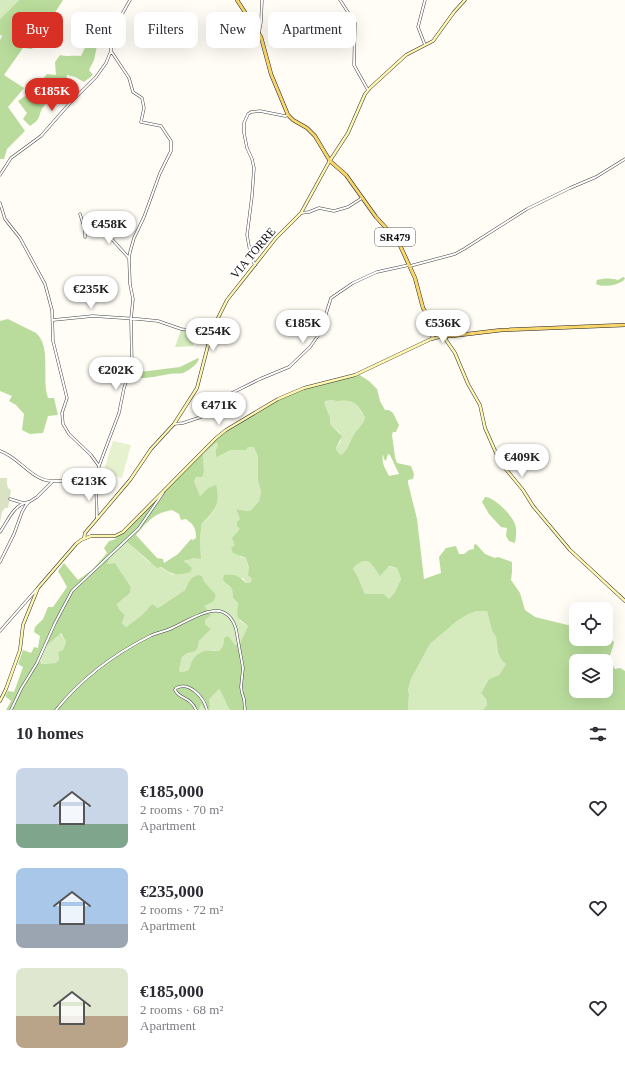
<!DOCTYPE html>
<html lang="en">
<head>
<meta charset="utf-8">
<style>
	body { margin:0; font-family:"Times New Roman",serif; background:#f7f7f7; color:#2b2b33; height:100vh; display:flex; flex-direction:column; font-size:15px; white-space:nowrap }
	* { box-sizing:border-box; margin:0 }
	p { font-size:13px; color:#7c7c81 }
	.icon { flex:none; width:22px; height:22px; fill:none; stroke:currentColor; stroke-width:2; stroke-linecap:round; stroke-linejoin:round }
	.map { position:relative; height:710px; overflow:hidden }
	.details { display:flex; flex-direction:column; background:#fff; flex:1 }
	.details>* { flex:none }
	.top-card { position:absolute; left:12px; top:12px; width:400px; height:36px; display:flex; gap:8px }
	.tools { position:absolute; left:569px; top:602px; display:grid; gap:8px }
	.tools a { display:grid; place-items:center; width:44px; height:44px; border-radius:8px; background:#fff; box-shadow:0 4px 16px #0002; font-size:20px }
	.price { position:absolute; translate:-50% -34px; padding:0 9px; border-radius:14px; background:#fff; color:#222; font-size:13px; line-height:26px; filter:drop-shadow(0 1px 2px #0008) }
	.price::after { content:''; position:absolute; left:50%; top:24px; width:12px; height:9px; margin-left:-6px; background:inherit; clip-path:polygon(0 0,100% 0,50% 100%) }
	.price.active { background:#d93025; color:#fff }
	ul { padding:0; list-style:none }
	li { display:flex; align-items:center; gap:12px; height:100px; padding:0 16px }
	li span { display:grid; place-items:center; flex:none; width:112px; height:80px; border-radius:8px; color:#555 }
	li>.icon { margin-inline-start:auto }
	span .icon { width:48px; height:48px; fill:#fffc; stroke-width:1 }
	li b { font-size:17px }
	h2 { display:flex; justify-content:space-between; align-items:center; height:48px; padding:0 16px; font-size:17px }
	.chip { padding:0 14px; border-radius:8px; background:#fff; box-shadow:0 4px 16px #0002; font-size:14px; line-height:36px }
	.chip.active { background:#d93025; color:#fff }
	.map>svg:first-child { display:block }
	.green { fill:#d5ebbd }
	.forest { fill:#b9dc9c; fill-rule:evenodd }
	.cemetery { fill:#d9e3c4 }
	.pitch { fill:#e6f2cf }
	.lines { fill:none; stroke-linecap:round; stroke-linejoin:round }
	.minor-casing { stroke:#444; stroke-width:3 }
	.secondary-casing { stroke:#333; stroke-width:3.5 }
	.primary-casing { stroke:#222; stroke-width:4 }
	.minor { stroke:#fff; stroke-width:2 }
	.secondary { stroke:#fff6b0; stroke-width:2.5 }
	.primary { stroke:#f9d66b; stroke-width:3 }
	.labels { text-anchor:middle; dominant-baseline:central; stroke-width:4; stroke-linejoin:round; paint-order:stroke }
	.shield { fill:#fff; stroke:#585858; stroke-width:1 }
	.shield-label { font-size:11px; font-weight:bold; fill:#111 }
	.street-label { font-size:12px; fill:#111; stroke:#fff }
</style>
</head>
<body>
<div class="map">
<svg width="625" height="710" viewBox="0 0 625 710">
	<rect width="100%" height="100%" fill="#fffdf5"/>
	<path class="green" d="M0,0H19L0,19Z
		M181,330L196,332L193,346L175,347Z
		M332,400C337,402 343,400 349,401C356,402 362,412 365,418C362,426 357,429 353,436C349,443 348,450 341,455L337,451L336,448L341,441L340,433L330,424L323,403L325,401Z
		M218,441V446L227,452L231,450H246L248,447H254L258,457V481L261,491L259,501L251,510L247,511L236,509L240,519L241,529L236,533L235,545L241,557L246,558L252,579L250,583H246L243,578L227,585L232,589L233,598L238,603L240,621L248,626L240,643L235,645L228,637L224,638L223,646L219,651L212,650L199,653L187,671L180,672L179,670L182,657L198,647L199,641L211,629L205,624L204,605L214,601L216,595L204,581L202,576L188,583L185,590L158,608L152,604L141,616L126,627L122,623L125,615L119,609L117,604L130,593L131,587L115,563L107,564L110,558L127,542L149,562L160,567L173,575C182,563 185,557 201,558L200,538L202,523C217,511 215,509 218,492L208,488L200,496L194,481L204,471L203,454Z
		M368,560L373,564L397,568L401,579L395,592L389,599L378,594H365L357,575L353,569C357,563 361,561 368,560Z
		M475,611H487L492,631L496,637L498,653L502,661L506,664L499,675L489,679L481,693L486,699L487,705L483,710H408L409,694L408,690L411,679L430,644L457,621Z
		M60,633L66,642L63,650L58,652L59,660L55,663L42,664L39,661L44,648Z
		M219,689C224,696 225,703 230,710H199L201,703L208,699Z"/>
	<path class="forest" d="M19,0H63L32,49L23,48L4,75L24,88L8,107L25,131L7,149L4,159H0V40L2,36L0,35V19Z
		M87,18L113,32L108,41L102,38L98,41L94,60L89,70L93,75L84,82L75,77L67,75L65,90L67,94C60,97 48,99 44,106C37,115 43,118 30,126L23,119L27,113L18,101L28,94L30,85L37,86L47,74L56,75L55,62L60,55C68,57 74,55 81,56L91,35L84,27Z
		M623,277L625,278L624,280C619,285 603,288 596,284L597,280C605,278 610,278 618,280Z
		M8,319L36,333C52,347 41,379 48,398H54L58,415L48,416L43,433L30,434L22,430L24,414L16,405L9,401L12,396L0,391V321Z
		M198,358L199,359C197,365 188,371 183,373C178,374 174,373 170,374C161,375 137,382 131,375L132,373L180,367Z
		M358,374L369,381L377,389L380,401L385,410H389L393,413L399,425L396,432H393L392,435L395,457L397,463L411,466L414,474L413,479L408,480V483L417,519L424,579L441,573L439,557L446,548L456,546L459,554H464L469,550L474,549V545L476,544L485,554L495,558L498,557L512,562V572L511,580L520,593L525,610L535,617L576,627V639H606L607,623L614,643L609,659L615,669L620,668L625,671V710H483L487,705L486,699L481,693L489,679L499,675L506,664L502,661L498,653L496,637L492,631L487,611H476L469,614L457,621L430,644L411,679L408,690L409,694L408,710H230C225,703 224,696 219,689L209,699L210,708L205,709L201,704L199,710H6L11,701L5,696L8,691L14,692L23,667L18,664L23,650L31,653L34,647L38,648L40,636L34,632L35,627L43,619L48,607H53L67,587L58,571L64,563L78,580L92,570L107,553L104,548L109,541L116,539L115,536L123,532L216,438L262,408L304,388ZM332,400C337,402 343,400 349,401C356,402 362,411 365,418C362,426 357,429 353,436C349,443 348,450 341,455L337,451L336,448L342,436L330,424V418L324,403L325,401ZM217,442L218,446L216,450V457L231,450H246L248,447H254L258,457V481L261,491L259,501L251,510L247,511L236,509L240,519L237,522V526L240,529L232,538L235,545L231,548L233,553L246,558L249,568L248,575L252,579L250,583H246C240,576 233,573 224,575L223,580L232,589L233,598L238,603C237,621 235,615 248,626L240,643L235,645L228,636L224,638L223,646L219,651C211,650 200,650 195,657C191,661 191,667 187,671L180,672L179,670L182,657L188,653L195,651L198,647L199,641L211,629L205,624V620L211,615L204,606L214,601L216,595L204,581L202,576L198,575L192,578L188,583L185,590L158,608L152,604L141,616L126,627L122,623L125,615L119,609L117,604L130,593L131,587L115,563L107,564L110,558L127,542L157,568L161,567C173,575 175,576 190,572L192,568L184,561L194,558L201,559L200,538L202,523C215,512 221,502 216,485L208,488L200,496L194,481L197,477H202L204,471L203,454ZM383,454L384,459L386,461L388,454L390,455L399,474L389,476C385,468 381,463 383,454ZM172,510L179,514L181,520L186,519C194,525 196,528 196,538L193,540L191,539L178,554L164,563L163,559L157,558L136,535C147,522 154,513 172,510ZM363,561H368C373,565 376,570 380,576L389,566L397,568L401,579L395,592L389,599L383,594H365L357,575L353,569L356,565ZM61,633L66,642L63,650L58,652L59,660L55,663L42,664L39,661L44,648ZM576,661H606V691H576Z
		M485,497C494,497 512,515 515,524C517,529 516,538 515,543L509,541L506,536L507,528L501,527L489,514L482,502Z"/>
	<path class="cemetery" d="M0,478H7V485L9,489L11,490L8,508H5L2,512L0,523Z"/>
	<path class="pitch" d="M113,441L131,445L122,478L103,473Z"/>
	<g class="lines">
		<defs>
			<path id="minor" d="M340,0L355,23L354,65L368,90
				M425,0L418,27L425,45
				M259,33L261,22L262,0
				M0,175L11,158L41,136L70,103L96,77L106,63L111,51V46L121,16L130,0
				M0,203L5,219L20,238L45,284L52,310L53,341L67,398L62,413L63,424L69,434L91,455L99,466L96,484L97,519
				M301,213L309,212L319,208L334,211L348,207L362,198
				M80,214L85,230V237
				M85,230L97,228L99,229L110,237L129,258
				M255,265L251,257L247,235L252,196L254,168L252,159L247,148L244,133V123L248,114L251,112L260,111L285,116L288,115
				M410,266L455,254L464,249L527,209L570,188L596,177L625,159
				M53,320L93,316L138,319L158,321L181,329L195,331L212,330
				M174,424L183,423L201,417L228,395L260,379L289,367L310,347L320,333L331,298L353,283L368,276L377,272L409,265
				M0,451C19,457 32,481 52,481
				M99,466L119,413L124,388L132,366L131,319L133,299L130,284L129,258L130,252L134,238L144,217L160,173L171,151V141L161,126L141,122L144,108L142,98L133,92L129,78L111,51
				M10,499L23,503
				M0,532C8,521 13,505 28,502
				M0,562L14,534L22,512L26,505L29,502L37,497L53,481H66L96,484
				M0,631L37,589
				M11,710L21,689L37,663L55,623L72,591L139,528L163,493
				M56,710C81,679 114,654 150,636C156,633 163,632 170,629C191,620 225,593 236,629L243,668L241,687L242,693L244,699L245,710
				M196,710C190,696 180,700 175,690L176,688C190,681 204,698 207,710"/>
			<path id="secondary" d="M432,339L446,335V340L455,353L468,384L480,405L485,428L500,462L523,490L533,506L570,550L625,601
				M84,538L85,533L130,480L151,449L174,424L197,388L212,330L227,300L276,238L301,213L329,162L348,133L365,94L370,88L406,55L433,41L454,12L465,0
				M0,701L6,689L20,650L23,625L38,588L76,544L81,540L91,536H115L123,532L216,438L226,430L278,399L304,388L355,375L431,339L436,332L437,327"/>
			<path id="primary" d="M237,0L261,37L271,74L288,115L293,120L307,128L315,136L330,161L346,175L376,217L398,241L415,278L423,308L431,320L443,333L447,336H451L502,330L625,325"/>
		</defs>
		<use href="#minor" class="minor-casing"/>
		<use href="#secondary" class="secondary-casing"/>
		<use href="#primary" class="primary-casing"/>
		<use href="#minor" class="minor"/>
		<use href="#secondary" class="secondary"/>
		<use href="#primary" class="primary"/>
	</g>
	<g class="labels">
		<rect class="shield" x="375" y="228" width="40" height="18" rx="3"/>
		<g class="shield-label">
			<text x="395" y="237">SR479</text>
		</g>
		<g class="street-label">
			<text transform="translate(253 253) rotate(-50)">VIA TORRE</text>
		</g>
	</g>
</svg>
<div class="tools">
<a><svg class="icon" aria-label="locate" viewBox="0 0 24 24"><circle cx="12" cy="12" r="6"/><path d="M12 2v4M12 18v4M2 12h4M18 12h4"/></svg></a>
<a><svg class="icon" aria-label="layers" viewBox="0 0 24 24"><path d="M12 4l9 5-9 5-9-5zM3 14l9 5 9-5"/></svg></a>
</div>
<b class="price active" style="left:52px;top:112px">€185K</b>
<b class="price" style="left:109px;top:245px">€458K</b>
<b class="price" style="left:91px;top:310px">€235K</b>
<b class="price" style="left:303px;top:344px">€185K</b>
<b class="price" style="left:443px;top:344px">€536K</b>
<b class="price" style="left:213px;top:352px">€254K</b>
<b class="price" style="left:116px;top:391px">€202K</b>
<b class="price" style="left:219px;top:426px">€471K</b>
<b class="price" style="left:522px;top:478px">€409K</b>
<b class="price" style="left:89px;top:502px">€213K</b>
<div class="top-card">
<a class="chip active">Buy</a>
<a class="chip">Rent</a>
<a class="chip">Filters</a>
<a class="chip">New</a>
<a class="chip">Apartment</a>
</div>
</div>
<section class="details">
<h2>10 homes<svg class="icon" aria-label="filters" viewBox="0 0 24 24"><path d="M4 7h16M4 17h16"/><circle cx="9" cy="7" r="2"/><circle cx="15" cy="17" r="2"/></svg></h2>
<ul>
<li><span style="background:linear-gradient(#c9d6e8 70%,#7fa58c 0)"><svg class="icon" aria-label="home" viewBox="0 0 24 24"><path d="M3 11l9-7 9 7M6 9v11h12V9"/></svg></span><div><b>€185,000</b><p>2 rooms · 70 m²</p><p>Apartment</p></div><svg class="icon" aria-label="heart" viewBox="0 0 24 24"><path d="M12 20l-8-8c-3-5 5-10 8-4 3-6 11-1 8 4z"/></svg></li>
<li><span style="background:linear-gradient(#a9c7e8 70%,#9aa5b1 0)"><svg class="icon" aria-label="home" viewBox="0 0 24 24"><path d="M3 11l9-7 9 7M6 9v11h12V9"/></svg></span><div><b>€235,000</b><p>2 rooms · 72 m²</p><p>Apartment</p></div><svg class="icon" aria-label="heart" viewBox="0 0 24 24"><path d="M12 20l-8-8c-3-5 5-10 8-4 3-6 11-1 8 4z"/></svg></li>
<li><span style="background:linear-gradient(#dfe7d0 60%,#b9a48a 0)"><svg class="icon" aria-label="home" viewBox="0 0 24 24"><path d="M3 11l9-7 9 7M6 9v11h12V9"/></svg></span><div><b>€185,000</b><p>2 rooms · 68 m²</p><p>Apartment</p></div><svg class="icon" aria-label="heart" viewBox="0 0 24 24"><path d="M12 20l-8-8c-3-5 5-10 8-4 3-6 11-1 8 4z"/></svg></li>
</ul>
</section>
</body>
</html>
